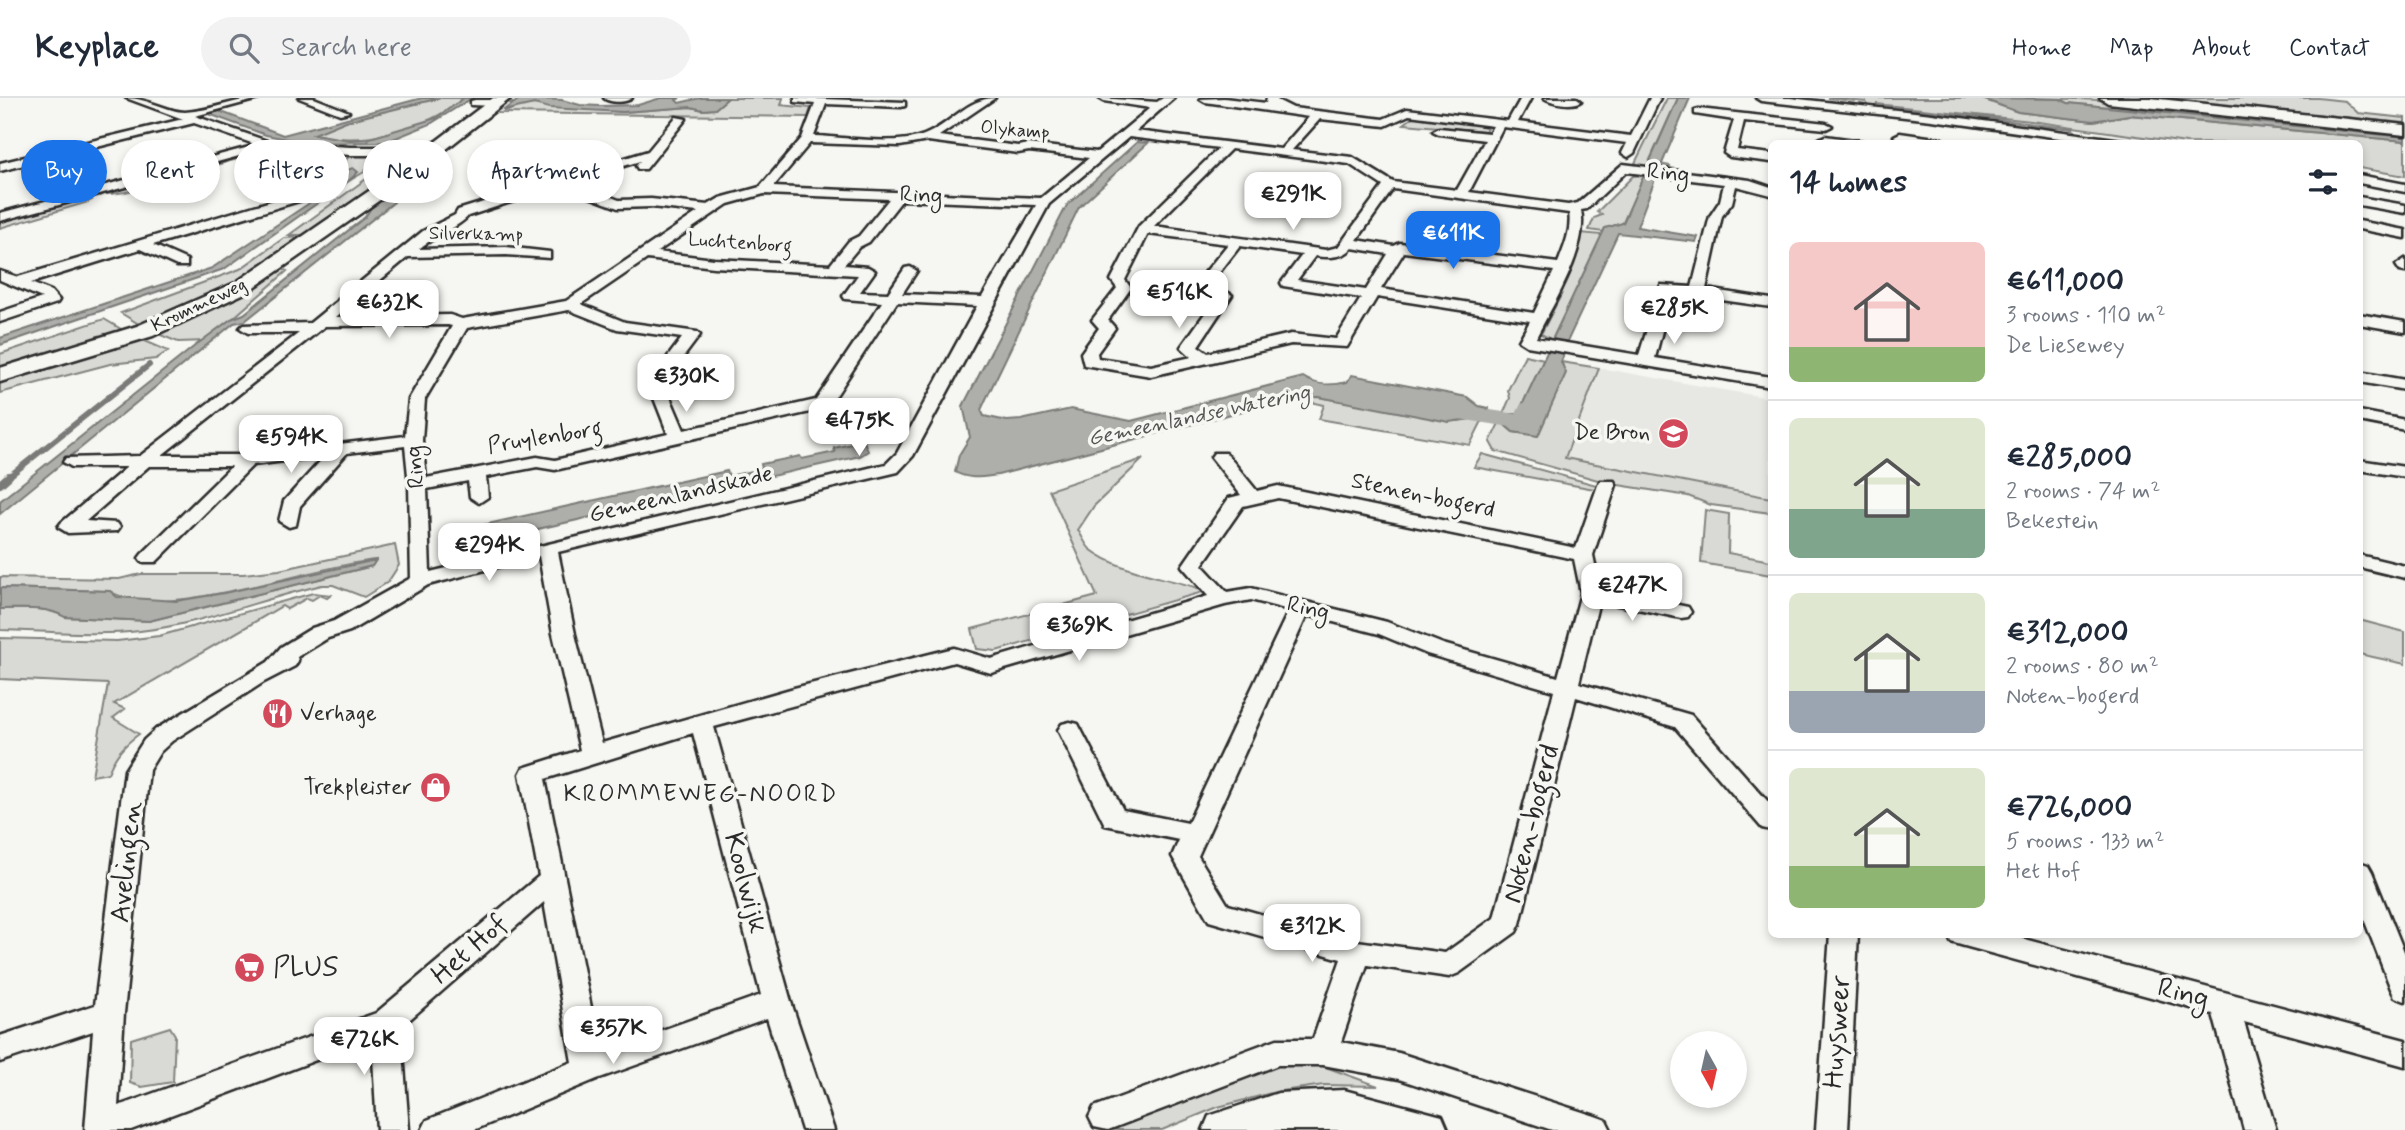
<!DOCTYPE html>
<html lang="en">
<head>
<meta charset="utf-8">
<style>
	body { margin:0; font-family:Mynerve,sans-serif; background:#f2f2f3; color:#1f2937; height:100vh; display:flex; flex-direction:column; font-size:26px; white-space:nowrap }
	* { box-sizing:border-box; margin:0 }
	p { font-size:23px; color:#747a83 }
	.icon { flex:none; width:38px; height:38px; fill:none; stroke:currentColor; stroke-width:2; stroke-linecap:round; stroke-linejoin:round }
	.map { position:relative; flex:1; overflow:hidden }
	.panel { position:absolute; left:1768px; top:42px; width:595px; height:798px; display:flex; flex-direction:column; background:#fff; border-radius:10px; box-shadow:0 4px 10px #0003 }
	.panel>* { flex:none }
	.top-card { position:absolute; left:21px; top:42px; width:665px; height:63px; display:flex; gap:14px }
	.needle { width:46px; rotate:172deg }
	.fabs { position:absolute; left:1670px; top:933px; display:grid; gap:14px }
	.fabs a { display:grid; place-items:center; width:77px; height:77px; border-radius:50%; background:#fff; box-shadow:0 4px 10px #0003; font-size:35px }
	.price { position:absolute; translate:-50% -60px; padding:0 16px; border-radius:14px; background:#fff; color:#222; font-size:23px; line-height:46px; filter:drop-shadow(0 2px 4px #0008) }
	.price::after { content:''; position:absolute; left:50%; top:42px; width:21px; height:16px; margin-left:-10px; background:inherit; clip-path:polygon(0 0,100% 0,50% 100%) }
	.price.selected { background:#1a73e8; color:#fff }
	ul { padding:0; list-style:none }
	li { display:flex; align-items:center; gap:21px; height:175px; padding:0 21px }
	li+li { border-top:2px solid #e0e1e3 }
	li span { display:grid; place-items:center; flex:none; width:196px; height:140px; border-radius:10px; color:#555 }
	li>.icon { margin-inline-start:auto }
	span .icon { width:84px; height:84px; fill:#fffc; stroke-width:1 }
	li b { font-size:30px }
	h2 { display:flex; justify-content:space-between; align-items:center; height:84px; padding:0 21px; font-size:30px }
	.chip { padding:0 24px; border-radius:32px; background:#fff; box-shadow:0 4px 10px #0003; font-size:24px; line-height:63px }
	.chip.selected { background:#1a73e8; color:#fff }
	header { display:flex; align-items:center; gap:42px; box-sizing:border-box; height:98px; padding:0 35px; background:#fff; border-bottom:2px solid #e0e1e3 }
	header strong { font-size:33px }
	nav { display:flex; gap:38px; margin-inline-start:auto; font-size:24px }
	.search { width:490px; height:63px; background:#f2f2f3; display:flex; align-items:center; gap:18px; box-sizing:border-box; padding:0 24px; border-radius:38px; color:#747a83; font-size:26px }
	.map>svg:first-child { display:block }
	.built { fill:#e7e7e3 }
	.green { fill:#d9d9d5; stroke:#828280; stroke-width:2 }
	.water { fill:#aeaeab; stroke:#7a7a78; stroke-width:2 }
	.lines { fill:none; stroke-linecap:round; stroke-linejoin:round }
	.stream-far1 { stroke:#7a7a78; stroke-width:6 }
	.stream { stroke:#7a7a78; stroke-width:8 }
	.canal { fill:#aeaeab; fill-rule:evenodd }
	.street-casing { stroke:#2b2b2b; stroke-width:5 }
	.secondary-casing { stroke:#2b2b2b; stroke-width:5 }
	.street { fill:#f6f6f2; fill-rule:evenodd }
	.secondary { fill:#f6f6f2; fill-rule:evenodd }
	.labels { text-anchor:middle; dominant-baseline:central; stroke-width:7; stroke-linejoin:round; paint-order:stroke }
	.far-street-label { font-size:19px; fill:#2b2b2b; stroke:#f6f6f2 }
	.far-water-label { font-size:21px; font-style:italic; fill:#525251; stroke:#f6f6f2 }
	.street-label { font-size:23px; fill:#2b2b2b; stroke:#f6f6f2 }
	.poi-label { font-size:23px; fill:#2b2b2b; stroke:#f6f6f2; text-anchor:end }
	.neighbourhood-label { font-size:24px; letter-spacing:2px; fill:#2b2b2b; stroke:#f6f6f2 }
	.near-street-label { font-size:28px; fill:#2b2b2b; stroke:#f6f6f2 }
	.near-poi-label { font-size:28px; fill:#2b2b2b; stroke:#f6f6f2; text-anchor:start }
</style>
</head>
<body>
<header>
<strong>Keyplace</strong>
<div class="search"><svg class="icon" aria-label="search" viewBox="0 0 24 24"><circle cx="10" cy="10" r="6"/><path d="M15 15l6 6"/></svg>Search here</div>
<nav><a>Home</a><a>Map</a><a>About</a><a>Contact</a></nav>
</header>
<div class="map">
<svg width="2405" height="1032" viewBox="0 0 2405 1032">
	<rect width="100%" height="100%" fill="#f6f6f2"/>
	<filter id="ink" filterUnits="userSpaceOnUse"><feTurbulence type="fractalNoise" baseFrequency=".0143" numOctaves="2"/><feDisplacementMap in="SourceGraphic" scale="14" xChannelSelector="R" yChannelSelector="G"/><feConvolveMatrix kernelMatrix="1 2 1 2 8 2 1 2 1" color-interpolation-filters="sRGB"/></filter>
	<g filter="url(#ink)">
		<path class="built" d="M1599,270L1769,300L1771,400L1565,360Z"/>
		<path class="green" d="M440,0H464C425,32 362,49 314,36L345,23Z
			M728,0H783L781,7L811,10L808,19L498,15L492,13L503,4L514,5L504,12L508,13L518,8L534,6L623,14L691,9L703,12L715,11Z
			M1667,0H1678L1649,64L1670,68L1668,72L1637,66L1635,65Z
			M1827,0H1980L2018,14L2093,23L2129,17L2405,43V78L2359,70V46L2186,45L2031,23L1876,6L2073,31L2075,35L2029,26L2028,29L1869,9L1866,4Z
			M2025,0C2151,0 2279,20 2405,34V39L2068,5L2061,1Z
			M2149,0H2318L2345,3L2358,15L2405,20V25Z
			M1411,16L1440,22L1490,25L1485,33L1404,26L1413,19L1408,17Z
			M278,53L344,57L329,75L270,55Z
			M249,55L252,57C226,62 122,102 105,95Z
			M350,57H378L364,74L349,83L356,77L326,86Z
			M387,60L392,61L364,97L311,137H289L366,81Z
			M1643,77L1658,79L1655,81L1643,80L1623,125L1605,130L1603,134L1589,132L1594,120L1602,117L1597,114L1633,78Z
			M90,100L92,102L88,104L0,130V122Z
			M1581,135L1602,137L1552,242L1541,236L1561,197Z
			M307,139L232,188L142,228L121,215L240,171L284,140Z
			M282,171L287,173L207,243L178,244L153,234L253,188Z
			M104,221L126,234L0,273V256Z
			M138,240L168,253L156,261L110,266L0,295V282Z
			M1525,257L1544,261L1518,316H1503L1510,300L1508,292Z
			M1561,264L1599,270L1565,360L1771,400V415L1711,407L1688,398L1612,386L1495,353L1490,344L1500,323L1513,334L1538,338L1563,268Z
			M1319,299L1457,323L1484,319L1470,347L1319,321L1324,307L1294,300Z
			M1482,356L1600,388V392L1474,369Z
			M1143,361L1094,408L1078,432C1082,438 1085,446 1090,451C1118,473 1162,479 1195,489L1203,494L996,553L977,551L972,531L1097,498L1049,392Z
			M1705,412L1729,416L1728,455L1771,463V477L1701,465Z
			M395,447L399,467L388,484L364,499L333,487H322C261,501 202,526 140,533C94,538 46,533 0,532V511C22,511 46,508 65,519L149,523L372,468L376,462C314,467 160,526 110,493L0,490V479L119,481L141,476H243L279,472Z
			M313,495L331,497L327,500L320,497L312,502L307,500L287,511L282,508L114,606L125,611L113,620L139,636C124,647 115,657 108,675L92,678L108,586L0,581V540L117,543L159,538Z
			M2359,522L2405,534V566L2359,556Z
			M170,929L175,937L173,984L142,989L130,985L131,941Z
			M1287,955L1378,988L1324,987L1275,994L1218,1009L1162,1032H1106L1130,1025Z"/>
		<path class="water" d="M422,0H440L346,23L314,36L350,42L367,41L436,20L464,0H472L430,26L386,44L308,45L266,37L209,16L219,13L283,37Z
			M521,0L562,2L580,7L600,8L638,7L661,0H680L676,2L679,5L700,0H728L715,11L703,12L691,9L623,14L549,10L534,6L503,13Z
			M1678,0H1690L1661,68L1649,65Z
			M1980,0L2060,1L2068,5L2405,39V43L2129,17L2093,23L2018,14Z
			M1137,44L1148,45L1079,109L986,301L981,312L984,318L1007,323L1021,322L1071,311L1131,323L1303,279C1317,288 1331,288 1347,284L1352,277L1467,299L1479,308L1488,310L1484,319L1449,324L1319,299H1296L998,377C982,379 969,382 955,374L959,357L970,339L963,308L1067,107Z
			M353,70L358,74L349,83L224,171L0,247V240L212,170L308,106C314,98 322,98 328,92C338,83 334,76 353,70Z
			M424,70H429L393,99L394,104L245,223L234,225L0,416V403L196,247L231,221L244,216L365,119L371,110Z
			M1643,79L1655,81L1637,129L1698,139L1696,144L1618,135L1567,244L1552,242L1605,130L1623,125Z
			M1549,250L1565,253L1561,264L1566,275L1538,338L1513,334L1500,323L1503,316H1518Z
			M864,343L868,353L860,358L472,446L459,444L460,432L727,373L729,378L762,371L761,366L800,358L802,361L835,354L834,350Z
			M376,462L372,468L149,523L65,519C46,508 22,511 0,511V490L110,493L117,499L176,503L224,495Z"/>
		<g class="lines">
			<path class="stream-far1" d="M7,380L149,267"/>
			<path class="stream" d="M0,386L9,378"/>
			<path class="canal" d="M1529,304L1537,306L1540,311L1532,329L1524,331L1446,319L1438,317L1435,312L1438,307L1446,305L1516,316L1521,306Z"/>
			<defs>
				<path id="street" d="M126,0C148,0 168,14 185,14C211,13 236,0 262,0L195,18L270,44L350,49H434L440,53L434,57H350L269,50L0,123V115L257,47L194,25L0,73V65L183,21Z
					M299,0H314L349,14L340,16Z
					M604,0H632C626,5 610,5 604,0Z
					M795,0L905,4V8L901,9L826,6L814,38C846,39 894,48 924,37C949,28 967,0 995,0L939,38L1018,48L1028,46L1097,54L1150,10L1104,3L1099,0L1157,4L1163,0H1174L1136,33L1281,51L1309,19L1205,4L1200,1L1224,0L1266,5L1267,0H1278L1277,2L1293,10L1383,21L1407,11L1508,23L1521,0H1531L1518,24L1631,38L1650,0H1660L1634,55L1628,59L1622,55L1627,45L1503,29L1469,94L1568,107L1578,105L1623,66L1750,82L1771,89V97L1736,88L1732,105L1722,118L1706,191L1771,201V209L1672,195L1655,260L1771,279V289L1527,248L1519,243L1530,223L1377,199L1347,249L1291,246L1151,278L1084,267L1081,255L1099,230L1092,222L1117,190L1111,182L1139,128L1219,50L1129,39L1049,106L913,358L898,374L558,454L575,536L602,645L794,590L954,550L991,561L1208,498L1182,468L1229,400L1241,397L1211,359L1214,355H1226L1257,393L1278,388L1576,450L1598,387L1600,383H1614L1616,387L1593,457L1600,491L1688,509L1691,514L1688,519L1681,520L1599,503L1579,585L1691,617L1771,707V732L1762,730L1675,629L1576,599L1520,826L1516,834L1459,875L1449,879L1367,867L1341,944L1399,955L1595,1018L1606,1022L1611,1032H1552L1399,981L1323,967H1278L1108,1032L1094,1029L1089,1019L1094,1009L1277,941H1313L1341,861L1209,823L1172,758L1179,742L1105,727L1058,632L1062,626L1070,624L1078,626L1123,712L1188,725L1289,512L1251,502L1225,507L991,575L954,564L714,629L791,904L834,1032H802L767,920L597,981L474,1032H422L427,1022L572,964L544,804L401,929L409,1032H377L372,941L131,1032H85L93,933L0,964V938L95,907L125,672L144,642L156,631L268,564L281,549L312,530L334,523L411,480L409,387L405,348L347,355L300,408L296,427L289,429L279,423L284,403L325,358L253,367L156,464H142L139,460L142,456L232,368H149L86,423L117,425L120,429L117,433L68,435L58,429L61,425L127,369H72L63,364L66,360L140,358L299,235H248L240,230L243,227L310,225L423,133L455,117L458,112L648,53L676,19L686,21L646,71H638L636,68L640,63L572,84L619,102L651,101L708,107L720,100L760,89L802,40L815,6L795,4ZM1409,17L1493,28L1489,35L1439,30L1433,33L1439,36L1485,42L1457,92L1393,84L1352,59L1292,52L1320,21L1385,28ZM928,43L1018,55L1029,53L1089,60L1041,100L773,89L810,45L900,48ZM1231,51L1349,66L1383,88L1338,149L1326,152L1154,128ZM1626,74L1724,86L1720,103L1710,118L1692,189L1661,187L1639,257L1536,240C1553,206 1589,150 1581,112L1587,111ZM560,88L618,110L651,109L698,114L566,203L462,221L450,217L336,219L408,159L506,157L550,160V154L506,149L419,151C431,140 461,128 468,118ZM1393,91L1569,115C1572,131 1564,150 1558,165L1400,145L1394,148L1357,142ZM764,96L889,101L859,138L849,143L830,167L714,161L657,154L728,106ZM902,102L1036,107L982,199L902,196L917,173L910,169L905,170L888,195L860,194L875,173L868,169L844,167L859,149L869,144ZM1148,136L1228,146L1203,177L1205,180H1215L1240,148L1302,157L1281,185L1283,188L1361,200L1336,241L1291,236L1208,255L1198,248L1232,197L1225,193L1220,194L1181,249L1192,259L1151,268L1098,260L1097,255L1115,230L1108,222L1131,190L1125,182ZM1352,150L1388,156L1366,192L1297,182L1315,158C1327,160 1344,160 1352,150ZM1404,154L1554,173L1534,215L1381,191ZM647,161L714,169L858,177L843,198L845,201L882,204L816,302L684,332L664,285L700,237L697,234L625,224L581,206ZM897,204L977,208L897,355L886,366L430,474L427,391L468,383L470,399L479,405L488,399L486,379L537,369L555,372L828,310ZM569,212L617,231L682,240L648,285L668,336L555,362L537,359L426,380L422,342L425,301L467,230ZM448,227L452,228L409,301L405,338L248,357H162L325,228ZM1278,400L1574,461L1581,495L1558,579L1443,546L1387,524L1251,490L1227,494L1202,467L1243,408ZM539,458L553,536L580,652L523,670L520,676L539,778L376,915L118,1008L124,915L149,672L160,654L172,643L264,584L295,568L298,563L297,559L328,540L350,533L428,487ZM1307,517L1379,536L1427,556L1554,593L1494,820L1445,855L1357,843L1228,807L1198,758ZM693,635L761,897L600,954L545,681Z
					M1544,0H1577L1581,3C1573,9 1552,5 1544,0Z
					M1756,0H1790L1932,16L2130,43L2135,46H2101L1932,22L1761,3Z
					M475,2H496L501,5L496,8L471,7V3Z
					M1699,11L1826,25L1832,28L1826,31L1744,23L1737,52L1771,56V64L1730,59L1724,55L1734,22L1695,16V12Z
					M1900,35L1942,41L1944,46L1896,40L1894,38Z
					M1825,38L1862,43L1867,46L1821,43L1819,41Z
					M2359,77L2405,86V94L2359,85Z
					M322,82L328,86L319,97L153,147L187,162V168H177L140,151L31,185L51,193L59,202L57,205L0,224V214L42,200L0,182V173L18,179L311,91Z
					M2359,99L2405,107V115L2359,107Z
					M2359,123L2405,132V140L2359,131Z
					M2405,161V174L2400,173L2396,167Z
					M2359,216L2405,224V234L2359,226Z
					M2359,274L2405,282V292L2359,284Z
					M2359,313L2405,322V332L2359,323Z
					M2359,362L2405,369V379L2359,372Z
					M2359,457L2405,468V480L2359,469Z
					M2359,764L2368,767L2372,774L2405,856V903L2395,899L2391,891L2359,808Z
					M1830,836H1858L1848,1032H1816Z
					M1948,836H2005L2405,942V968L2244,924L2276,1032H2244L2213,916L1961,847L1951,844Z"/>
				<path id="secondary" d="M493,0H511L397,90L249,193L153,238L0,284V270L137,228L235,185L385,82Z
					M2100,0H2150L2405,27V37L2108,5Z
					M1344,992L1442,1018L1448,1032H1203L1209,1018L1278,995Z"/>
			</defs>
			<use href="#street" class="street-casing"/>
			<use href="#secondary" class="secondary-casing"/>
			<use href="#street" class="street"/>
			<use href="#secondary" class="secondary"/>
		</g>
	</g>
	<defs>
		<symbol id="school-disc" viewBox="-11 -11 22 22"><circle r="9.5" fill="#d1495b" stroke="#f6f6f2"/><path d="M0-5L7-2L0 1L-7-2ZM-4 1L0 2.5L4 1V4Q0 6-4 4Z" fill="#fff"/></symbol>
		<symbol id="restaurant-disc" viewBox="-11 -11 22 22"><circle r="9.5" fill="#d1495b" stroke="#f6f6f2"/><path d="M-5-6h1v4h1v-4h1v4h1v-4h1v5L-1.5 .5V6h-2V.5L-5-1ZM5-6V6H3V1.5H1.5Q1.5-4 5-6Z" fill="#fff"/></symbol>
		<symbol id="shop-disc" viewBox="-11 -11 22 22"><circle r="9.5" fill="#d1495b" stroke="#f6f6f2"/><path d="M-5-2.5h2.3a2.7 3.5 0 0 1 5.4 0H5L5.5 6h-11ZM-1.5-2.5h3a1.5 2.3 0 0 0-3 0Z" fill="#fff"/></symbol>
		<symbol id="supermarket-disc" viewBox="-11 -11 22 22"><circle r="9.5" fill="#d1495b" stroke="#f6f6f2"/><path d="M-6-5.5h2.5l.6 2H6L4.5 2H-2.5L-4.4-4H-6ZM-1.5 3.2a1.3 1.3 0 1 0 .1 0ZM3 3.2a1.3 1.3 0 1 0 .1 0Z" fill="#fff"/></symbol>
	</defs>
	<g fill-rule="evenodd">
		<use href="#school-disc" x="1656" y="318" width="35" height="35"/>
		<use href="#restaurant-disc" x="260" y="598" width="35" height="35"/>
		<use href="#shop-disc" x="418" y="672" width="35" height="35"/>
		<use href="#supermarket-disc" x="232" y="852" width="35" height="35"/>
	</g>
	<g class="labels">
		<g class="far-street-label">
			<text transform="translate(1015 32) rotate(5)">Olykamp</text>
			<text transform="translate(476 136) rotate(1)">Silverkamp</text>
			<text transform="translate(740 145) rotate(4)">Luchtenborg</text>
			<text transform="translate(199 207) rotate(-25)">Krommeweg</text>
		</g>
		<g class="far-water-label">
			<text transform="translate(1199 318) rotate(-12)">Gemeenlandse Watering</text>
		</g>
		<g class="street-label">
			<text transform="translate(1668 76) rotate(7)">Ring</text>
			<text transform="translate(921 98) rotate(3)">Ring</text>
			<text transform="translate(545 340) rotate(-9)">Pruylenborg</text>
			<text transform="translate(416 369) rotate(-94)">Ring</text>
			<text transform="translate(681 397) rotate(-13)">Gemeenlandskade</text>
			<text transform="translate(1423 398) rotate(12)">Stenen-bogerd</text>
			<text transform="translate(1308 511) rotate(14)">Ring</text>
		</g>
		<g class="poi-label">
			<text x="1650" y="335">De Bron</text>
			<text x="300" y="616" text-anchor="start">Verhage</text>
			<text x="412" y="690">Trekpleister</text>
		</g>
		<g class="neighbourhood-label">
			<text x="701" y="696">KROMMEWEG-NOORD</text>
		</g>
		<g class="near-street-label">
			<text transform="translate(1532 726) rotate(-76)">Noten-bogerd</text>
			<text transform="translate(127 764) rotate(-84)">Avelingen</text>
			<text transform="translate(745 785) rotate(75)">Koolwijk</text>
			<text transform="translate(470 852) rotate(-41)">Het Hof</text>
			<text transform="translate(2183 896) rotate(15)">Ring</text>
			<text transform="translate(1838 934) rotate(-86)">Huysweer</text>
		</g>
		<g class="near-poi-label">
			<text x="273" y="870">PLUS</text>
		</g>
	</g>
</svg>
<div class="fabs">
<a><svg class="needle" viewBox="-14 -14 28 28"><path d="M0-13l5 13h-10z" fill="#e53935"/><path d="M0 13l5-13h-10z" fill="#747a83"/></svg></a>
</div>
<b class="price" style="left:1293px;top:134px">€291K</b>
<b class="price selected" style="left:1453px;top:173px">€611K</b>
<b class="price" style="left:1179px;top:232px">€516K</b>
<b class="price" style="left:389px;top:242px">€632K</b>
<b class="price" style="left:1674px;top:248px">€285K</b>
<b class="price" style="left:686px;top:316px">€330K</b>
<b class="price" style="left:859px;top:360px">€475K</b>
<b class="price" style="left:291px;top:377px">€594K</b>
<b class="price" style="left:489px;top:485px">€294K</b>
<b class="price" style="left:1632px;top:525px">€247K</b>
<b class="price" style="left:1079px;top:565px">€369K</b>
<b class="price" style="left:1312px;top:866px">€312K</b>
<b class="price" style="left:613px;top:968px">€357K</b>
<b class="price" style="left:364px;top:979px">€726K</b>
<div class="top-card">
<a class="chip selected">Buy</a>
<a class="chip">Rent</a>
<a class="chip">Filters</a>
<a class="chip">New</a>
<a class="chip">Apartment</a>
</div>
<section class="panel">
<h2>14 homes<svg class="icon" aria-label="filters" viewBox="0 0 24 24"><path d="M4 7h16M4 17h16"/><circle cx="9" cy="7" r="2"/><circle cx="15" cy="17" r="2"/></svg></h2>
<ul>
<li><span style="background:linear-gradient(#f6c9c9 75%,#8fb573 0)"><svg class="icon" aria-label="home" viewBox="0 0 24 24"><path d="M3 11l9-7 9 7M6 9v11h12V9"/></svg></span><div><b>€611,000</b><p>3 rooms · 110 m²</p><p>De Liesewey</p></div></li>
<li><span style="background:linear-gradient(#dfe7d0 65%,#7fa58c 0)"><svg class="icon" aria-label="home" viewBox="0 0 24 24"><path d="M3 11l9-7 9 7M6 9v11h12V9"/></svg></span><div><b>€285,000</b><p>2 rooms · 74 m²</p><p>Bekestein</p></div></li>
<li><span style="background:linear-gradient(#dfe7d0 70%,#9aa5b1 0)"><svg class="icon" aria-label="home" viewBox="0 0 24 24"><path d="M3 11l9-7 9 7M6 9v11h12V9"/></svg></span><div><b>€312,000</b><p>2 rooms · 80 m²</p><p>Noten-bogerd</p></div></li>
<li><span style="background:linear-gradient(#dfe7d0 70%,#8fb573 0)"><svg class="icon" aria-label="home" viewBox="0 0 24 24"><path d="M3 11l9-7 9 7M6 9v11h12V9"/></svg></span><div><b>€726,000</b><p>5 rooms · 133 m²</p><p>Het Hof</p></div></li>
</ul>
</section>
</div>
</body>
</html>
